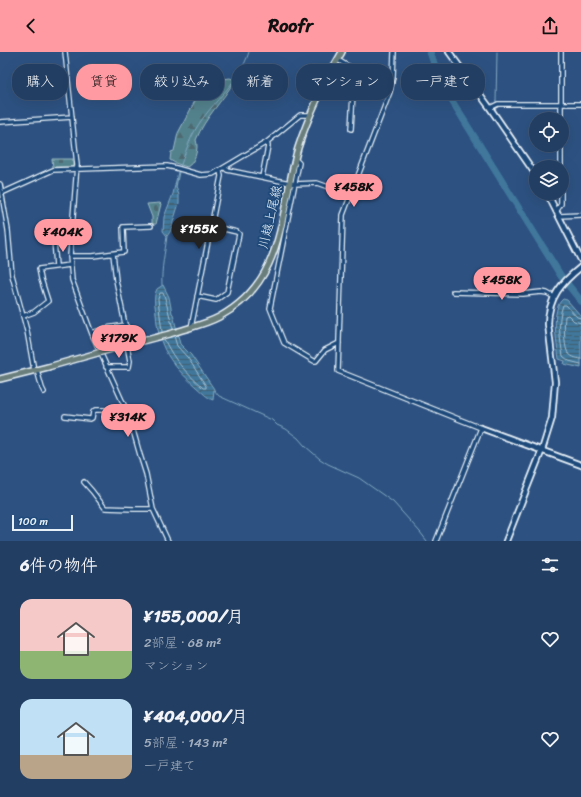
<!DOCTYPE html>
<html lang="ja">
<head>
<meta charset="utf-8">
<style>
	body { margin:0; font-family:Sriracha,"Klee One",sans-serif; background:#2a4568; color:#f1f3f6; height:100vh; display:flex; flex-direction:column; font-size:15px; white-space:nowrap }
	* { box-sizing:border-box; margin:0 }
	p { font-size:13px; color:#a2aebe }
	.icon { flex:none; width:22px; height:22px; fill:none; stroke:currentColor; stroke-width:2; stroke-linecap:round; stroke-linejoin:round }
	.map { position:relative; height:489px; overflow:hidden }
	.sheet { display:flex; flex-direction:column; background:#223e62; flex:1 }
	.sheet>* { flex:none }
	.hud { position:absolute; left:12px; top:12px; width:557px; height:36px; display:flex; gap:8px }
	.fabs { position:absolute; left:529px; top:60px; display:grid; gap:8px }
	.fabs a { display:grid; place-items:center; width:40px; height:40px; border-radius:50%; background:#223e62; box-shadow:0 4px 16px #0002,0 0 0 1px #3f5777; font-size:20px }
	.scale { position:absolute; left:12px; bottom:10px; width:61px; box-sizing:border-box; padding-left:4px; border:2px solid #e8f1f8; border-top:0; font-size:11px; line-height:14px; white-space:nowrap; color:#e8f1f8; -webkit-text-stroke:3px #1f4a7a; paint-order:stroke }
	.price { position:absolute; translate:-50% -34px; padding:0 9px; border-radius:14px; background:#ff9aa2; color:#111; font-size:13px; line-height:26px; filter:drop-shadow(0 1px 2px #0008) }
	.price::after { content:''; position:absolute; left:50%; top:24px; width:12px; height:9px; margin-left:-6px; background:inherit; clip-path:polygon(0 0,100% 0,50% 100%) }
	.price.selected { background:#222; color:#fff }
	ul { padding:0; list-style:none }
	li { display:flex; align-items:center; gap:12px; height:100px; padding:0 20px }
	li span { display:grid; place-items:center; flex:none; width:112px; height:80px; border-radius:12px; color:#555 }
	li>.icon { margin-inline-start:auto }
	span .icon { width:48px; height:48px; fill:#fffc; stroke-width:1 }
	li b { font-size:17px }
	h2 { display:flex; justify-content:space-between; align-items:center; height:48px; padding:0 20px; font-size:17px }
	.chip { padding:0 14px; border-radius:16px; background:#223e62; box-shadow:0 4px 16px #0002,0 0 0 1px #3f5777; font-size:14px; line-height:36px }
	.chip.selected { background:#ff9aa2; color:#111 }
	header { display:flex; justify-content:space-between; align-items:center; height:52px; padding:0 20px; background:#ff9aa2; color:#111; font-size:18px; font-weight:700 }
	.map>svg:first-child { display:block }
	.forest { fill:url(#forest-firs); stroke:#9dbac2 }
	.cemetery { fill:url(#cemetery-stones); stroke:#9dbac2 }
	.water { fill:url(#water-rules); stroke:#83a8c0 }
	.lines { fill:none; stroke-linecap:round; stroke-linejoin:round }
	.shore { stroke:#a5c0d3; stroke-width:1 }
	.stream { stroke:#83a8c0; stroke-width:1 }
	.river { stroke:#40779b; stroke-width:7 }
	.street-casing { stroke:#e8f1f8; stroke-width:6 }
	.secondary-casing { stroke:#e8f1f8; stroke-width:8 }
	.primary-casing { stroke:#e8f1f8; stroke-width:8 }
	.street { stroke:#1f4a7a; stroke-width:3.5 }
	.secondary { stroke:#1f4a7a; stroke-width:4.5 }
	.primary { stroke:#6a7f7c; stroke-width:5 }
	.primary-bridge-casing { stroke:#e8f1f8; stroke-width:8; stroke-linecap:butt }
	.primary-bridge { stroke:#6a7f7c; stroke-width:5 }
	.labels { text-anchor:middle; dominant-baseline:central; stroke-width:4; stroke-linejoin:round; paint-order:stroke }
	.street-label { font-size:13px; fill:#e8f1f8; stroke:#1f4a7a }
</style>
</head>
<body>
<header><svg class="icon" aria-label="back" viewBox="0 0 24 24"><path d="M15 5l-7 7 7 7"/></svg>Roofr<svg class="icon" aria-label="share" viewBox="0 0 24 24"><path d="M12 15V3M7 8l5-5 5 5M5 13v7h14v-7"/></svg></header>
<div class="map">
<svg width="581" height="489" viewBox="0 0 581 489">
	<defs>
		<pattern id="forest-firs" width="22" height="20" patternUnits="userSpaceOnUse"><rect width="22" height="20" fill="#52828d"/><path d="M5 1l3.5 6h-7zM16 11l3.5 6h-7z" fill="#4d686f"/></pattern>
		<pattern id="cemetery-stones" width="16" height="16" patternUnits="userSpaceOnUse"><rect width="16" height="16" fill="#52828d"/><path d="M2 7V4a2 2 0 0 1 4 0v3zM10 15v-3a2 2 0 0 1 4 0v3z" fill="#4d686f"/></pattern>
		<pattern id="water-rules" width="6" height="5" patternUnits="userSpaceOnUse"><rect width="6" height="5" fill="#40779b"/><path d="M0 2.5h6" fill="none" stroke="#436072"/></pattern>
	</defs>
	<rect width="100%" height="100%" fill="#2d5282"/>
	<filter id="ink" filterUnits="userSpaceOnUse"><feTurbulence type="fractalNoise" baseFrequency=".025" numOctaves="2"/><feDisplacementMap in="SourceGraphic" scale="8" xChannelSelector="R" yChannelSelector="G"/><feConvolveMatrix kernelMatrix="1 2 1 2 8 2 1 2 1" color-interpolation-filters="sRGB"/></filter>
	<g filter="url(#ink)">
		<path class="forest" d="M230,26L235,28C223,49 205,65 196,88C199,96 195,111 187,115L175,111L170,108L171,100L174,99L178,81L205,30Z"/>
		<path class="cemetery" d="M52,107H73V115H53Z
			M160,151L161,152L156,172H152V165L147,152Z"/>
		<path class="water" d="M178,120H179L176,135L179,143V151L170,180L167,184L163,179L164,165L173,142Z
			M163,233L169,245L172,261L173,262L180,292L191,303L214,337L213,348C207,346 201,339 196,335C171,312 158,296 156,261C155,253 153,245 157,237Z
			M563,247L567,248L581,264V316L564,312L565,309L559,307C557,292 550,257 563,247Z"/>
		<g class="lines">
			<path class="shore" d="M581,266L577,265L566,253H563C557,270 560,287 563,304L569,309L581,312
				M581,271L574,269L568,263L565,264C564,272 564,292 567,299C570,305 576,306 581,307
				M162,280L158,247L160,241H163L165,246L173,277
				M164,287C175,310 185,319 203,336H206V334L188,306L177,294L174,284"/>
			<path class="stream" d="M496,50L497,0
				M180,115C184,105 187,94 192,84C207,53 239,33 249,0
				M162,233C161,216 165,201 167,184
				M214,338L219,344L272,368L277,373L286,377L298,386L305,394L320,407L328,412L359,426L393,450L420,480L427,489"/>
			<path class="river" d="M430,0L437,20L452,49L561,224L581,249"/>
			<defs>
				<path id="street" d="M65,0L77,113L70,204L72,228L92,282L129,364L140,403L146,422L153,457L168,489
					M394,0L393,25L390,40L343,163L338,319L481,376L436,489
					M338,8C357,20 369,25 392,31
					M490,56L498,52H581
					M561,67V0
					M0,70L72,65
					M351,77L353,41L357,20
					M295,107L299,111L270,256L284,291L314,309H316L325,298L339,291
					M561,115V93
					M225,116L227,118L295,132L317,131L351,143
					M262,125L268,94L267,90
					M0,132L8,178L12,223L27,279L34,318
					M2,141L53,118L167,114L176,116L201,123L213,122L267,90L300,63H309
					M556,160L561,152V141
					M559,164L581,163
					M54,188L56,214
					M113,202L116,228L129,292
					M70,204H93L123,200H124L123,175L151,174
					M453,240L523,242L541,240L547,241L554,245
					M197,244L216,248L227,240L239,182L237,180L211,174
					M23,264L34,260L48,249L41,227L39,217L70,213
					M191,276L221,124L220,119
					M92,281L106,276L126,273
					M106,315H129L130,309L127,293
					M37,318L42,336L44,340
					M65,364L90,367L92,366L93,360L95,358H127
					M84,430L92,439L105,456L134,457H153"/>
				<path id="secondary" d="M449,0L490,56L536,123
					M547,141L581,208
					M481,376L581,413
					M506,489L542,398L552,366L555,330L548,272C548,246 562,230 581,215"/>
				<path id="primary" d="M112,297C134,291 155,286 176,280C191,275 206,272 219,265C287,228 279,159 298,96C309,62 324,31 342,0
					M0,327L48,315"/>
			</defs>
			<use href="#street" class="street-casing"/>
			<use href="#secondary" class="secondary-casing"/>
			<use href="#primary" class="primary-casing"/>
			<use href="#street" class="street"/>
			<use href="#secondary" class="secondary"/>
			<use href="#primary" class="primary"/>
			<defs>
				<path id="primary-bridge" d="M48,315L112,297"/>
			</defs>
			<use href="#primary-bridge" class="primary-bridge-casing"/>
			<use href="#primary-bridge" class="primary-bridge"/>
		</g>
	</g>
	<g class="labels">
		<g class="street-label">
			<text transform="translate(270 165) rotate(-77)">川越上尾線</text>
		</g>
	</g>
</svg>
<div class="fabs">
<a><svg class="icon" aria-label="locate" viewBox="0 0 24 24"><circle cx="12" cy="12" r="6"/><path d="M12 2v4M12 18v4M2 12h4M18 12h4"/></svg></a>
<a><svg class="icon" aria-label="layers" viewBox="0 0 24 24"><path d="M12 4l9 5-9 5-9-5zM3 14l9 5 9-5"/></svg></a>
</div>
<div class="scale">100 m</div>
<b class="price" style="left:354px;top:156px">¥458K</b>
<b class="price selected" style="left:199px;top:198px">¥155K</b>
<b class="price" style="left:63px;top:201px">¥404K</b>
<b class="price" style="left:502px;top:249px">¥458K</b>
<b class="price" style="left:119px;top:307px">¥179K</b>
<b class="price" style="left:128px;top:386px">¥314K</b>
<div class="hud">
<a class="chip">購入</a>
<a class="chip selected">賃貸</a>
<a class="chip">絞り込み</a>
<a class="chip">新着</a>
<a class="chip">マンション</a>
<a class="chip">一戸建て</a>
</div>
</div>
<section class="sheet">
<h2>6件の物件<svg class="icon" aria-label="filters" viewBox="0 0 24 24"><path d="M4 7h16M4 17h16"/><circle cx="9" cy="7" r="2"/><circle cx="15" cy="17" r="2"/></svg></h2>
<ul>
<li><span style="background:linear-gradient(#f6c9c9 65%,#8fb573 0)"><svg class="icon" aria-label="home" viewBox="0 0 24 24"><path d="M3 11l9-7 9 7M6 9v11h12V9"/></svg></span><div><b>¥155,000/月</b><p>2部屋 · 68 m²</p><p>マンション</p></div><svg class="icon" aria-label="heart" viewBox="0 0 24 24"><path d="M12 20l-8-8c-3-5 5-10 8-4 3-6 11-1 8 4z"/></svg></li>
<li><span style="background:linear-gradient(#bfe0f5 70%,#b9a48a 0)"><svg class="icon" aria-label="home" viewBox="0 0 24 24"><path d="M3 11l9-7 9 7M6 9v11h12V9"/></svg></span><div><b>¥404,000/月</b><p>5部屋 · 143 m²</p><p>一戸建て</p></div><svg class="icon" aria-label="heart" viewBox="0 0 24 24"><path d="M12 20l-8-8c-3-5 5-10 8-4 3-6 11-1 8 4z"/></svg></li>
</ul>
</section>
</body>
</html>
